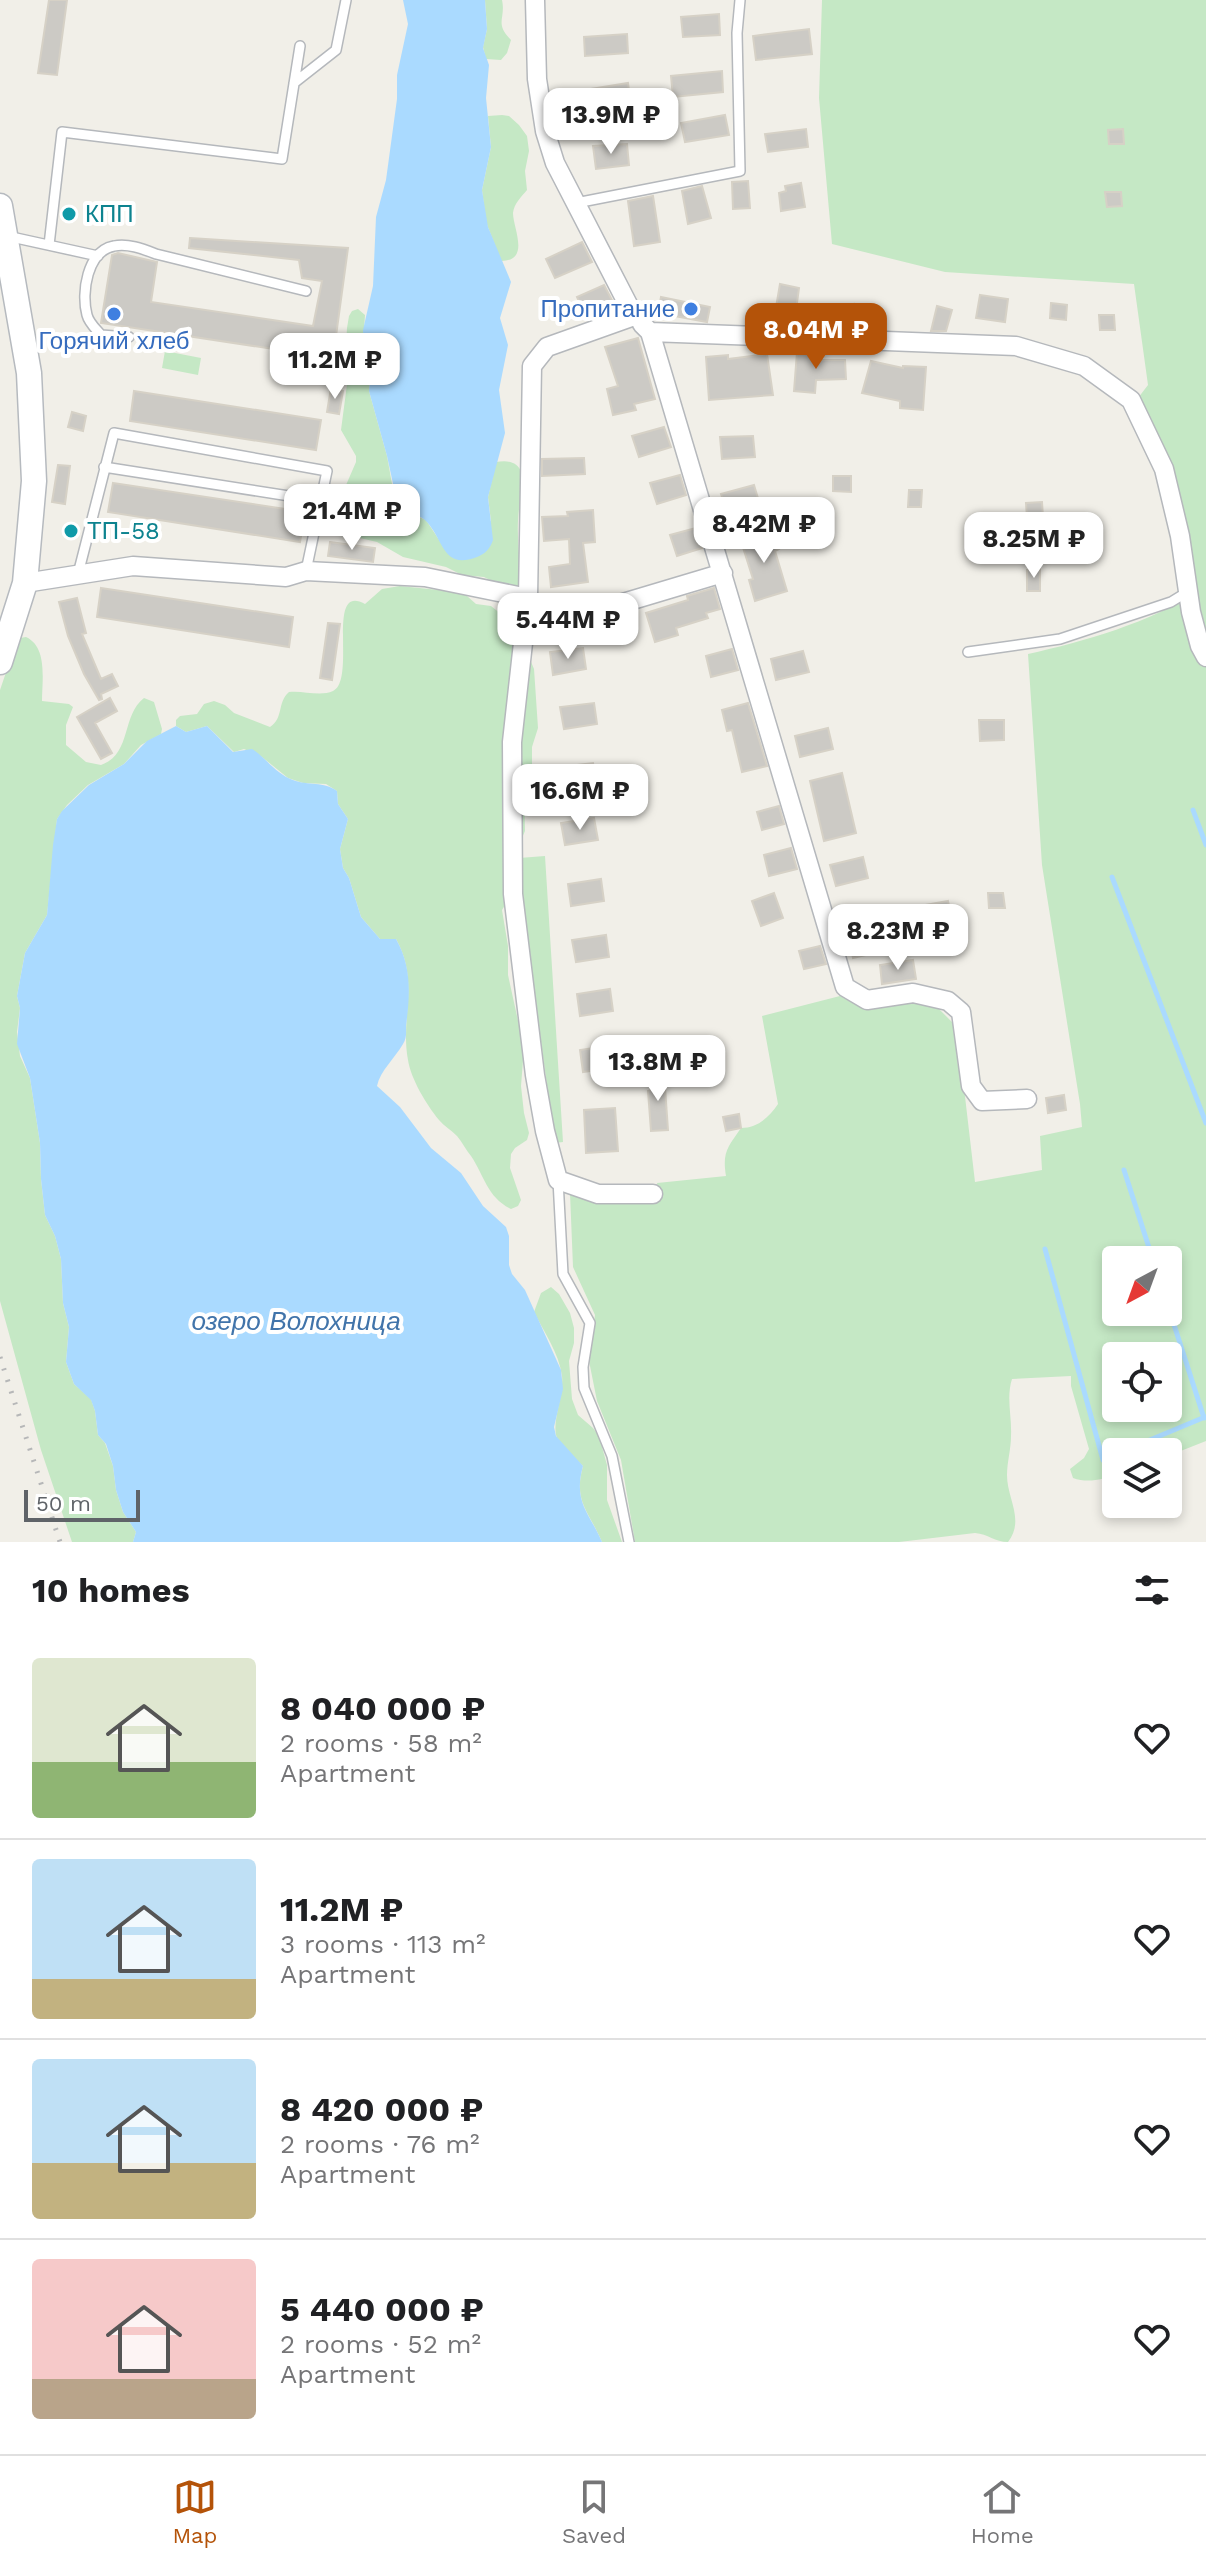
<!DOCTYPE html>
<html lang="en">
<head>
<meta charset="utf-8">
<style>
	body { margin:0; font-family:"Work Sans",sans-serif; background:#f6f6f6; color:#202124; height:100vh; display:flex; flex-direction:column; font-size:30px; white-space:nowrap }
	* { box-sizing:border-box; margin:0 }
	p { font-size:26px; color:#757577 }
	.icon { flex:none; width:44px; height:44px; fill:none; stroke:currentColor; stroke-width:2; stroke-linecap:round; stroke-linejoin:round }
	.map { position:relative; height:1542px; overflow:hidden }
	.sheet { display:flex; flex-direction:column; background:#fff; flex:1 }
	.sheet>* { flex:none }
	.needle { width:52px; rotate:221deg }
	.fabs { position:absolute; left:1102px; top:1246px; display:grid; gap:16px }
	.fabs a { display:grid; place-items:center; width:80px; height:80px; border-radius:8px; background:#fff; box-shadow:0 4px 12px #0003; font-size:40px }
	.scale { position:absolute; left:24px; bottom:20px; width:116px; box-sizing:border-box; padding-left:8px; border:4px solid #5f6368; border-top:0; font-size:22px; line-height:28px; white-space:nowrap; color:#5f6368; -webkit-text-stroke:6px #fff; paint-order:stroke }
	.price { position:absolute; translate:-50% -68px; padding:0 18px; border-radius:16px; background:#fff; color:#222; font-size:26px; line-height:52px; filter:drop-shadow(0 2px 4px #0008) }
	.price::after { content:''; position:absolute; left:50%; top:48px; width:24px; height:18px; margin-left:-12px; background:inherit; clip-path:polygon(0 0,100% 0,50% 100%) }
	.price.on { background:#b45309; color:#fff }
	ul { padding:0; list-style:none }
	li { display:flex; align-items:center; gap:24px; height:200px; padding:0 32px }
	li+li { border-top:2px solid #e0e0e0 }
	li span { display:grid; place-items:center; flex:none; width:224px; height:160px; border-radius:8px; color:#555 }
	li>.icon { margin-inline-start:auto }
	span .icon { width:96px; height:96px; fill:#fffc; stroke-width:1 }
	li b { font-size:34px }
	h2 { display:flex; justify-content:space-between; align-items:center; height:96px; padding:0 32px; font-size:34px }
	.tab-bar { display:flex; justify-content:space-around; align-items:center; height:112px; border-top:2px solid #e0e0e0; background:#fff; font-size:22px; color:#757577 }
	.tab-bar a { display:grid; justify-items:center; gap:4px }
	.tab-bar .on { color:#b45309 }
	.map>svg:first-child { display:block }
	.green { fill:#c5e8c5; fill-rule:evenodd }
	.water { fill:#aadaff }
	.lines { fill:none; stroke-linecap:round; stroke-linejoin:round }
	.stream { stroke:#aadaff; stroke-width:5 }
	.building { fill:#cccac5; stroke:#d6d1c6; stroke-width:2 }
	.lane-casing { stroke:#b5b8bc; stroke-width:12 }
	.street-casing { stroke:#b5b8bc; stroke-width:21 }
	.secondary-casing { stroke:#b6babf; stroke-width:27 }
	.lane { stroke:#fff; stroke-width:9 }
	.street { stroke:#fff; stroke-width:18 }
	.secondary { stroke:#fff; stroke-width:24 }
	.rail { stroke:#b6b7b8; stroke-width:5; stroke-dasharray:2 10; stroke-linecap:butt }
	.culture-dot { fill:#0f9aa8; stroke:#fff; stroke-width:3 }
	.shop-dot { fill:#3f7fe0; stroke:#fff; stroke-width:3 }
	.labels { text-anchor:middle; dominant-baseline:central; stroke-width:8; stroke-linejoin:round; paint-order:stroke }
	.culture-label { font-size:24px; fill:#0d838f; stroke:#fff; text-anchor:start }
	.shop-label { font-size:24px; fill:#366cbe; stroke:#fff; text-anchor:end }
	.water-label { font-size:26px; font-style:italic; fill:#4174aa; stroke:#fff }
</style>
</head>
<body>
<div class="map">
<svg width="1206" height="1542" viewBox="0 0 1206 1542">
	<rect width="100%" height="100%" fill="#f1efe8"/>
	<path class="green" d="M485,0H502C506,19 494,23 511,40L507,53L501,60L486,59L483,47L487,29Z
		M822,0H1206V1441L1168,1456V1452H1116V1474C1103,1480 1087,1483 1073,1478L1070,1469L1084,1458L1089,1449L1071,1386V1376L1012,1379C1006,1398 1012,1416 1011,1436C1011,1449 1007,1462 1007,1475C1007,1499 1025,1520 1008,1542C995,1542 988,1534 975,1533L899,1542H635L621,1460L597,1401L589,1361L595,1315L573,1267L570,1193L601,1199L661,1201L657,1183L726,1176C722,1152 728,1147 741,1128C758,1128 769,1117 778,1104L762,1016L840,996L865,1010L912,1000L938,1008L953,1023L958,1066L964,1088L975,1182L1042,1170L1040,1136L1082,1127L1080,1104L1042,865L1028,654C1082,642 1153,622 1197,591L1138,398L1148,385L1134,284L945,272L832,244L819,98ZM1116,1260H1168V1312H1116ZM1116,1356H1168V1408H1116Z
		M502,115L509,116L519,125L527,136L529,151L525,171L527,190C521,197 514,204 513,213C513,228 531,261 501,261L486,222L482,190L491,147L488,116Z
		M358,309L365,315L363,345L371,367L369,391L387,456L394,495L400,508L426,520L447,552L491,521L488,497L496,462C507,460 517,461 522,473C526,482 522,494 520,503C515,530 520,558 521,585L516,587L494,582L484,577L462,575L446,567L403,557L377,542L351,536L341,528L339,523L343,492L356,462V456L341,430L349,369L346,345L347,328L349,316L352,311Z
		M165,351L201,358L198,375L162,368Z
		M400,586L458,592L467,596L476,604L491,606L511,622L520,635L534,669L538,728L532,747V774L524,792L525,831L519,845L507,902L502,910L508,946V975L524,1048L521,1086L524,1113L529,1133L527,1140L515,1148L511,1154L510,1168L521,1200L518,1206L511,1209C487,1197 485,1177 471,1156C466,1150 462,1142 457,1136C451,1130 444,1126 439,1120C426,1104 411,1079 408,1060C400,1017 420,982 396,939H380L361,917L349,878L343,868L340,849L348,819L338,804L337,791L326,784L303,783L288,778L262,757L244,749L234,752L207,726L186,732L176,726V720L180,716L197,714L204,704L214,701L225,705L234,713L270,727C284,718 277,702 289,692C302,690 320,697 333,691C357,679 325,582 365,604L382,589Z
		M26,637C48,647 42,681 42,701L69,704L73,707L66,725V745L86,762L101,765C132,754 121,716 144,698L154,702L162,729L161,734L141,745L124,764L88,785L67,805L57,819L47,915L25,953L17,996L20,1008L17,1032L20,1056L30,1078L40,1143L41,1179L45,1215L55,1236L61,1259L63,1303L69,1327L66,1362L74,1384L91,1399L95,1411L98,1435L105,1443L113,1466L116,1490L123,1512L136,1532L133,1542H72L41,1450L0,1301V690L16,643L20,638Z
		M545,856L563,1142L555,1143L523,911L519,858Z
		M551,1287L559,1294L570,1313L574,1328V1343L569,1361L572,1399L578,1415L593,1428L599,1436L607,1465V1500L622,1542H602C589,1511 573,1502 583,1466C574,1457 563,1449 557,1438C551,1424 564,1395 562,1376C559,1353 544,1332 534,1312L541,1293Z"/>
	<path class="water" d="M403,0H485L487,29L483,48L489,65L486,98L491,147L482,190L488,227L511,282L500,318L508,345L499,390L505,433L488,497L493,540C490,549 485,554 477,557C443,570 444,541 427,522C418,512 404,516 397,502L387,456L369,391L371,367L364,353L363,330L373,286L376,217L386,180L397,99V75L408,24Z
		M176,726L186,732L207,726L233,752L252,749C266,758 276,774 293,780C308,786 324,781 337,791L338,804L348,819L340,849L343,868L349,878L361,917L380,939H396C412,967 410,995 406,1026C406,1032 407,1038 403,1044C395,1058 380,1071 377,1086L400,1107L431,1148L461,1173L483,1206L506,1227L509,1236V1265L512,1274L525,1290L561,1370L563,1389L554,1427L556,1436L583,1466C573,1502 589,1512 602,1542H133L136,1532L123,1512L116,1490L113,1466L106,1444L98,1435L95,1411L91,1400L74,1384L66,1362L69,1327L63,1303L61,1259L55,1236L45,1215L41,1179L40,1143L30,1078L17,1044L20,1008L17,996L25,953L47,915L53,845L57,819L62,811L89,785L124,764L147,741Z"/>
	<g class="lines">
		<path class="stream" d="M1193,810L1206,845
			M1112,877L1206,1123
			M1124,1170L1153,1260
			M1045,1249L1103,1460L1116,1454
			M1168,1306L1204,1418
			M1121,1452L1205,1417"/>
	</g>
	<path class="building" d="M49,0H67L57,75L38,73Z
		M719,14L720,35L683,37L681,17Z
		M809,29L812,54L756,60L753,36Z
		M627,34L628,53L585,56L584,37Z
		M722,71L723,92L673,97L671,76Z
		M628,83L631,106L582,114L578,91Z
		M725,115L729,135L685,142L681,123Z
		M806,129L808,147L768,152L765,134Z
		M1123,129L1124,144H1109L1108,130Z
		M627,144L629,165L596,169L593,146Z
		M748,181L750,208L733,209L732,182Z
		M801,183L805,207L781,211L779,193L786,191L785,186Z
		M702,186L711,218L688,224L682,191Z
		M1105,192H1121L1122,206L1107,207Z
		M653,196L660,242L634,246L628,201Z
		M190,238L348,248L333,358L101,323L112,255L118,253L157,262L151,302L313,326L322,281L302,278L299,260L189,248Z
		M582,242L592,262L555,278L546,259Z
		M780,284L799,288L794,325H773Z
		M604,285L614,304L587,318L577,297Z
		M980,295L1008,299L1005,322L976,318Z
		M661,297L710,307L707,322L658,313Z
		M1051,303L1067,305L1066,320L1050,318Z
		M854,304L856,328L834,327L832,307Z
		M937,306L952,310L946,331H931Z
		M1099,315H1114L1115,330H1100Z
		M638,338L655,399L634,404L636,410L613,415L607,389L618,386L605,347Z
		M797,352L818,354V360H845L846,379L816,380L815,393L794,391Z
		M767,354L773,395L709,400L706,357L728,355V359Z
		M871,361L903,368V366L926,367L923,410L900,408V401L862,393Z
		M331,388L343,391L339,414L327,412Z
		M134,391L321,420L316,450L130,421Z
		M72,412L86,416L83,431L68,427Z
		M664,427L671,447L639,457L632,436Z
		M753,436L755,457L722,459L720,437Z
		M584,458L585,474L542,476V459Z
		M58,465L70,466L65,504L52,502Z
		M680,475L686,495L657,504L650,483Z
		M833,476H851V492L833,491Z
		M113,483L305,512L300,542L108,512Z
		M754,485L760,505L728,516L721,494Z
		M909,490H922L921,507H908Z
		M1042,502L1043,517L1027,518L1026,503Z
		M593,510L595,542L583,543L588,582L551,587L549,567L570,564L569,539L544,541L542,517L568,516L567,512Z
		M696,528L702,548L677,556L670,535Z
		M772,529L779,549L775,551L787,591L755,601L749,580L753,579L740,538Z
		M330,542L375,548L373,562L328,556Z
		M1040,569V591H1027V570Z
		M101,588L293,617L289,647L97,617Z
		M714,588L720,609L706,613L708,618L676,628L678,635L655,642L646,613L688,600L687,596Z
		M77,598L86,633L82,634L101,679L112,674L118,686L101,694L102,699L99,700L84,674L68,636L59,602Z
		M328,623L340,624L332,680L320,678Z
		M583,648L586,669L553,675L550,652Z
		M732,649L738,670L711,677L706,656Z
		M803,651L809,672L776,680L771,659Z
		M110,698L117,711L95,723L112,753L101,759L77,717Z
		M594,703L597,724L564,729L560,707Z
		M748,703L767,766L742,772L732,730L727,731L722,710Z
		M979,720H1004V740L980,741Z
		M828,728L833,749L800,757L795,736Z
		M593,763L596,784L563,790L560,767Z
		M842,773L856,833L824,841L810,781Z
		M779,806L784,824L762,830L757,812Z
		M594,818L598,840L565,845L561,823Z
		M791,848L797,869L769,876L764,855Z
		M863,857L868,878L836,886L830,865Z
		M601,879L604,901L571,906L568,884Z
		M774,893L783,918L761,926L752,901Z
		M988,893H1003L1005,908H989Z
		M948,901L952,920L929,925L925,905Z
		M865,931L870,954L853,958L848,934Z
		M606,935L609,957L576,962L572,940Z
		M820,946L826,964L804,969L799,951Z
		M913,960L916,979L882,984L880,965Z
		M610,989L613,1011L580,1016L577,994Z
		M613,1045L616,1067L583,1072L580,1050Z
		M664,1073L668,1130L651,1131L648,1091L652,1090L651,1074Z
		M1064,1095L1066,1110L1048,1113L1046,1098Z
		M615,1108L618,1151L586,1153L584,1110Z
		M739,1114L741,1128L726,1131L723,1117Z"/>
	<g class="lines">
		<defs>
			<path id="lane" d="M294,83L336,50L346,0
				M576,203L740,171L737,33L740,0
				M7,236L98,256
				M49,245L62,132L282,159L300,46
				M129,337L101,335C96,329 89,323 87,315C81,293 87,251 114,246C128,243 143,249 156,254L306,291
				M104,467L321,501
				M78,574L114,433L327,471L306,571
				M968,652L1060,639L1171,602L1189,591
				M558,1180L563,1274L590,1323L583,1367L584,1388L612,1456L629,1542"/>
			<path id="street" d="M642,324L650,332L1016,346L1084,366L1131,400L1164,469L1180,536L1191,612L1200,646L1206,657
				M650,332L845,987L867,1000L913,993L948,1001L961,1012L971,1086L982,1101L1027,1099
				M25,583L133,566L286,577L306,571L425,577L528,598L532,366L547,347L634,316L555,163L545,131L537,79L535,0
				M528,598L512,742L513,894L535,1075L545,1131L558,1180L598,1194H653
				M526,617L616,605L723,573"/>
			<path id="secondary" d="M0,206L29,373L34,481L25,583L0,662"/>
		</defs>
		<use href="#lane" class="lane-casing"/>
		<use href="#street" class="street-casing"/>
		<use href="#secondary" class="secondary-casing"/>
		<use href="#lane" class="lane"/>
		<use href="#street" class="street"/>
		<use href="#secondary" class="secondary"/>
		<path class="rail" d="M0,1357L60,1542"/>
	</g>
	<g class="culture-dot">
		<circle cx="69" cy="214" r="8"/>
		<circle cx="71" cy="531" r="8"/>
	</g>
	<g class="shop-dot">
		<circle cx="691" cy="309" r="8"/>
		<circle cx="114" cy="314" r="8"/>
	</g>
	<g class="labels">
		<g class="culture-label">
			<text x="85" y="214">КПП</text>
			<text x="87" y="531">ТП-58</text>
		</g>
		<g class="shop-label">
			<text x="675" y="309">Пропитание</text>
			<text x="114" y="341" text-anchor="middle">Горячий хлеб</text>
		</g>
		<g class="water-label">
			<text x="296" y="1321">озеро Волохница</text>
		</g>
	</g>
</svg>
<div class="fabs">
<a><svg class="needle" viewBox="-14 -14 28 28"><path d="M0-13l5 13h-10z" fill="#e53935"/><path d="M0 13l5-13h-10z" fill="#757577"/></svg></a>
<a><svg class="icon" aria-label="locate" viewBox="0 0 24 24"><circle cx="12" cy="12" r="6"/><path d="M12 2v4M12 18v4M2 12h4M18 12h4"/></svg></a>
<a><svg class="icon" aria-label="layers" viewBox="0 0 24 24"><path d="M12 4l9 5-9 5-9-5zM3 14l9 5 9-5"/></svg></a>
</div>
<div class="scale">50 m</div>
<b class="price" style="left:611px;top:156px">13.9M ₽</b>
<b class="price on" style="left:816px;top:371px">8.04M ₽</b>
<b class="price" style="left:335px;top:401px">11.2M ₽</b>
<b class="price" style="left:352px;top:552px">21.4M ₽</b>
<b class="price" style="left:764px;top:565px">8.42M ₽</b>
<b class="price" style="left:1034px;top:580px">8.25M ₽</b>
<b class="price" style="left:568px;top:661px">5.44M ₽</b>
<b class="price" style="left:580px;top:832px">16.6M ₽</b>
<b class="price" style="left:898px;top:972px">8.23M ₽</b>
<b class="price" style="left:658px;top:1103px">13.8M ₽</b>
</div>
<section class="sheet">
<h2>10 homes<svg class="icon" aria-label="filters" viewBox="0 0 24 24"><path d="M4 7h16M4 17h16"/><circle cx="9" cy="7" r="2"/><circle cx="15" cy="17" r="2"/></svg></h2>
<ul>
<li><span style="background:linear-gradient(#dfe7d0 65%,#8fb573 0)"><svg class="icon" aria-label="home" viewBox="0 0 24 24"><path d="M3 11l9-7 9 7M6 9v11h12V9"/></svg></span><div><b>8 040 000 ₽</b><p>2 rooms · 58 m²</p><p>Apartment</p></div><svg class="icon" aria-label="heart" viewBox="0 0 24 24"><path d="M12 20l-8-8c-3-5 5-10 8-4 3-6 11-1 8 4z"/></svg></li>
<li><span style="background:linear-gradient(#bfe0f5 75%,#c2b280 0)"><svg class="icon" aria-label="home" viewBox="0 0 24 24"><path d="M3 11l9-7 9 7M6 9v11h12V9"/></svg></span><div><b>11.2M ₽</b><p>3 rooms · 113 m²</p><p>Apartment</p></div><svg class="icon" aria-label="heart" viewBox="0 0 24 24"><path d="M12 20l-8-8c-3-5 5-10 8-4 3-6 11-1 8 4z"/></svg></li>
<li><span style="background:linear-gradient(#bfe0f5 65%,#c2b280 0)"><svg class="icon" aria-label="home" viewBox="0 0 24 24"><path d="M3 11l9-7 9 7M6 9v11h12V9"/></svg></span><div><b>8 420 000 ₽</b><p>2 rooms · 76 m²</p><p>Apartment</p></div><svg class="icon" aria-label="heart" viewBox="0 0 24 24"><path d="M12 20l-8-8c-3-5 5-10 8-4 3-6 11-1 8 4z"/></svg></li>
<li><span style="background:linear-gradient(#f6c9c9 75%,#b9a48a 0)"><svg class="icon" aria-label="home" viewBox="0 0 24 24"><path d="M3 11l9-7 9 7M6 9v11h12V9"/></svg></span><div><b>5 440 000 ₽</b><p>2 rooms · 52 m²</p><p>Apartment</p></div><svg class="icon" aria-label="heart" viewBox="0 0 24 24"><path d="M12 20l-8-8c-3-5 5-10 8-4 3-6 11-1 8 4z"/></svg></li>
</ul>
</section>
<nav class="tab-bar">
<a class="on"><svg class="icon" aria-label="map" viewBox="0 0 24 24"><path d="M3 6l6-2 6 2 6-2v14l-6 2-6-2-6 2zM9 4v14M15 6v14"/></svg>Map</a>
<a><svg class="icon" aria-label="saved" viewBox="0 0 24 24"><path d="M7 4h10v16l-5-4-5 4z"/></svg>Saved</a>
<a><svg class="icon" aria-label="home" viewBox="0 0 24 24"><path d="M3 11l9-7 9 7M6 9v11h12V9"/></svg>Home</a>
</nav>
</body>
</html>
